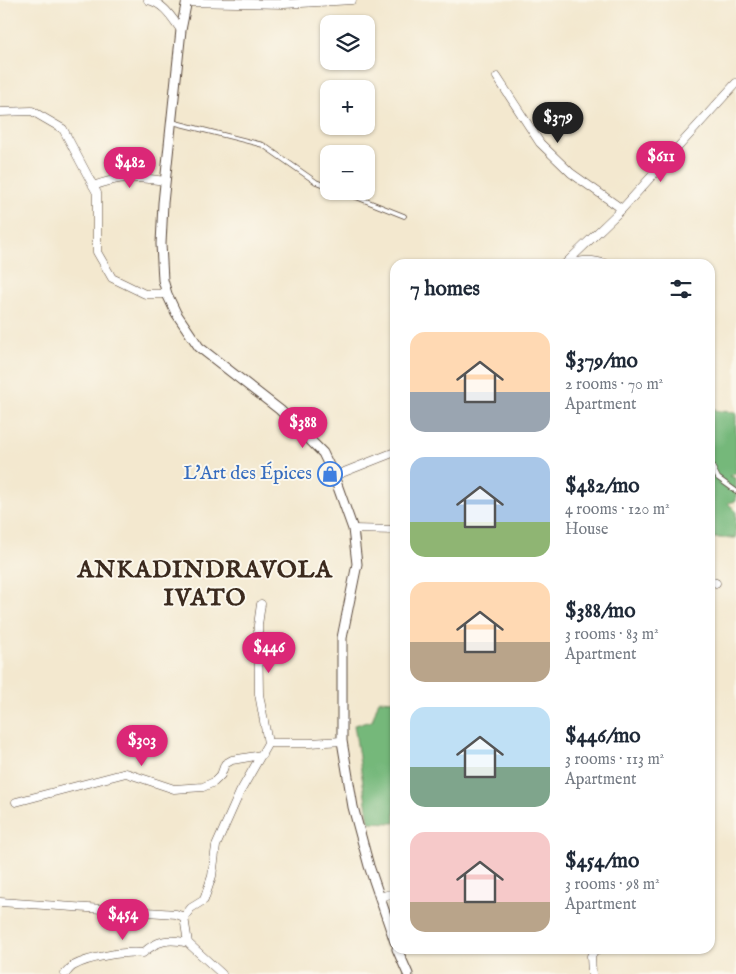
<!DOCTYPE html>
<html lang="en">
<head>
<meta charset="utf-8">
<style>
	body { margin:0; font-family:"IM FELL English",serif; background:#f6f6f7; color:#1f2937; height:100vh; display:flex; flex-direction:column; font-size:19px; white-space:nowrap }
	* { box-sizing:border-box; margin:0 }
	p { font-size:16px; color:#747a83 }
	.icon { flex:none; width:28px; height:28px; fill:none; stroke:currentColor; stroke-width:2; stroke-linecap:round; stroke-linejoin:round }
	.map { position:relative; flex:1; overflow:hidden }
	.panel { position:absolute; left:390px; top:259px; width:325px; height:695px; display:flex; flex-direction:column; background:#fff; border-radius:15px; box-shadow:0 1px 4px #0004 }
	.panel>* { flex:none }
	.controls { position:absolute; left:320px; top:15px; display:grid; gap:10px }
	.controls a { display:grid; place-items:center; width:55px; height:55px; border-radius:10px; background:#fff; box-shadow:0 1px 4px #0004; font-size:25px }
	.price { position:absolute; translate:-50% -42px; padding:0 11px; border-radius:18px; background:#db2777; color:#fff; font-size:16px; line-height:32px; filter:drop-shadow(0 1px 2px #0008) }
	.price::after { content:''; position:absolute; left:50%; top:30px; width:15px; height:11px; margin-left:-8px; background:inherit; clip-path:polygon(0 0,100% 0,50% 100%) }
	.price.on { background:#222; color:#fff }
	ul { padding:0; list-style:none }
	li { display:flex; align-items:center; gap:15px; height:125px; padding:0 20px }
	li span { display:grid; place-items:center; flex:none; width:140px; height:100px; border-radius:15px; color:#555 }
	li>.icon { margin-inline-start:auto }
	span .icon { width:60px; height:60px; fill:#fffc; stroke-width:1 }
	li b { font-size:21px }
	h2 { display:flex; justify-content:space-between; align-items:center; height:60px; padding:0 20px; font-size:21px }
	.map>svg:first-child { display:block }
	.forest { fill:#74b87a; stroke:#58714c }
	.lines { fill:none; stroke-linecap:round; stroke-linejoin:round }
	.service-casing { stroke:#574639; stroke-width:5.5 }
	.minor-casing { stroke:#574639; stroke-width:9 }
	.tertiary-casing { stroke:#574639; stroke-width:11 }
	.service { stroke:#fff; stroke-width:4 }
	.minor { stroke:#fff; stroke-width:8 }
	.tertiary { stroke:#fff; stroke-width:9 }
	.labels { text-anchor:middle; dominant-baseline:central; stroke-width:4; stroke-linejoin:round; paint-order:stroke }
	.shop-label { font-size:19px; fill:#366cbe; stroke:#fbf7ec; text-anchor:end }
	.district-label { font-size:24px; font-weight:bold; letter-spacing:1px; fill:#3b2a1e; stroke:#fbf7ec }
</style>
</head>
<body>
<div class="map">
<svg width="736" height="974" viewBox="0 0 736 974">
	<rect width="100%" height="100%" fill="#fbf7ec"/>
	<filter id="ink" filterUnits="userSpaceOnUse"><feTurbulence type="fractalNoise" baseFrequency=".02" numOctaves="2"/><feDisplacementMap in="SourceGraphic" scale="10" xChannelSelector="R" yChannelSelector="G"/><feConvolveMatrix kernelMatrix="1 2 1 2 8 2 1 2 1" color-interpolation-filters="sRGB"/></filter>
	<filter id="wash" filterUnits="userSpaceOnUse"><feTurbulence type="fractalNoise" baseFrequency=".0096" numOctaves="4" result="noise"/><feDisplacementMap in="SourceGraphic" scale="20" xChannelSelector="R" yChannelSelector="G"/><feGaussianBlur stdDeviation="1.12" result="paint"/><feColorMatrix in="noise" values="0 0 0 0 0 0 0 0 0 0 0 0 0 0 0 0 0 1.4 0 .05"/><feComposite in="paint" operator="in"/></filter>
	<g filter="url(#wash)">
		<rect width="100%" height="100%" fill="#f3e8cf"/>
		<path class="forest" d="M710,406L718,411L736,412V473L730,476L736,478V501L728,503L736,511V538H710Z
			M379,700L395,701V823H392L369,822L354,725L372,721Z"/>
	</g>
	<g filter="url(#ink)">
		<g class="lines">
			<defs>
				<path id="service" d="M172,122L263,145L316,182L329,187
					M341,191L404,216
					M710,462L718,478L736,491"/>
				<path id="minor" d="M148,0C164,3 172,18 181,30
					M186,2L284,4L285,0
					M284,4L352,0
					M497,77L540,143L571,173L622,209
					M0,112L32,111L63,129L97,193V252L112,278L145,294H167
					M93,186C123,175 134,177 165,181
					M565,264L622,209L736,83
					M569,264C581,260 593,259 605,264
					M334,476L395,452
					M353,529L395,530
					M710,581L716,583
					M261,604L258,625L259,694L268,743
					M16,802L126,773L174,789L203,787L214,782L221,775L225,764L232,760L262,755
					M379,897L395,893
					M0,902L176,914L184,917L188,943L222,974
					M184,917L191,908L204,900L212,876L216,846L240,792L268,743H310L342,741
					M65,974C67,972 70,968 73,966C89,957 125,951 143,953C157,940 170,938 188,943
					M592,974L591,956L594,951L598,949"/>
				<path id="tertiary" d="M187,0L181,30L163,203L161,244L163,280L167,294L176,313L199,347L280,410L323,453L334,476L353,529L357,564L342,638V741L353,807L369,866L395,942
					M397,949L408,974"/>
			</defs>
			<use href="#service" class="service-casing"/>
			<use href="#minor" class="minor-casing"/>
			<use href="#tertiary" class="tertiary-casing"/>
			<use href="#service" class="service"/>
			<use href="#minor" class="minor"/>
			<use href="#tertiary" class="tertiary"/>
		</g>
	</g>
	<defs>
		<symbol id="shop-ring" viewBox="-11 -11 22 22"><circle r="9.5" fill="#fbf7ec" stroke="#3f7fe0" stroke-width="1.5"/><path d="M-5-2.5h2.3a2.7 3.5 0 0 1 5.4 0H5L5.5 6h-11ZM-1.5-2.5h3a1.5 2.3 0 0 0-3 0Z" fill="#3f7fe0"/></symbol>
	</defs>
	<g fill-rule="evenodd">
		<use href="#shop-ring" x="316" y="460" width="28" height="28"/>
	</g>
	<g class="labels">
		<g class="shop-label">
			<text x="312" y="474">L'Art des Épices</text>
		</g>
		<g class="district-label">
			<text x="205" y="570">ANKADINDRAVOLA<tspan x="205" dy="28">IVATO</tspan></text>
		</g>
	</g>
</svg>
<div class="controls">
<a><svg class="icon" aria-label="layers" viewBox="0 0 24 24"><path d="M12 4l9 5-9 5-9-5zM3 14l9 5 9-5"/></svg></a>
<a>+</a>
<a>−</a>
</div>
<b class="price on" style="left:558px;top:144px">$379</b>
<b class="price" style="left:661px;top:183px">$611</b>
<b class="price" style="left:130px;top:189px">$482</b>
<b class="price" style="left:303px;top:449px">$388</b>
<b class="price" style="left:269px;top:674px">$446</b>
<b class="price" style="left:142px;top:767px">$303</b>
<b class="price" style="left:123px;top:941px">$454</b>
<section class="panel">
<h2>7 homes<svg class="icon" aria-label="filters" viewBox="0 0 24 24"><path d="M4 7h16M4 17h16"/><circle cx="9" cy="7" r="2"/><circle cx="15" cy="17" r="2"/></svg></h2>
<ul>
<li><span style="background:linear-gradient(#ffd9b3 60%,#9aa5b1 0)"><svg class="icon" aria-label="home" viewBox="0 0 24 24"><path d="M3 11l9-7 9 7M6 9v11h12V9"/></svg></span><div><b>$379/mo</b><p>2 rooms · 70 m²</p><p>Apartment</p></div></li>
<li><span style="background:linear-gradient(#a9c7e8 65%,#8fb573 0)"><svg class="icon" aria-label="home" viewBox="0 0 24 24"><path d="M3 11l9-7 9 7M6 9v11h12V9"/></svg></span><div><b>$482/mo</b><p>4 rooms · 120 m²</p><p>House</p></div></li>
<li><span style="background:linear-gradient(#ffd9b3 60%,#b9a48a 0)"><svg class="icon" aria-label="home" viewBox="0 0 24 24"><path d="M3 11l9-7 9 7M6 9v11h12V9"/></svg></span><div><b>$388/mo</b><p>3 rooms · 83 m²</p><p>Apartment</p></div></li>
<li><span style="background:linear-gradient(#bfe0f5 60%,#7fa58c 0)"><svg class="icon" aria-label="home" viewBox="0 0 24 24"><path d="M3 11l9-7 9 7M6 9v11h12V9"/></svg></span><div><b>$446/mo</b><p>3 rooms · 113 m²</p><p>Apartment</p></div></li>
<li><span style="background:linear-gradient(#f6c9c9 70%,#b9a48a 0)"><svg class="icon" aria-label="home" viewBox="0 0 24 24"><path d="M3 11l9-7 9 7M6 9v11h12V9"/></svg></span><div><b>$454/mo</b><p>3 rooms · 98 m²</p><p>Apartment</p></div></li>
</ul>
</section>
</div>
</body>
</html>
